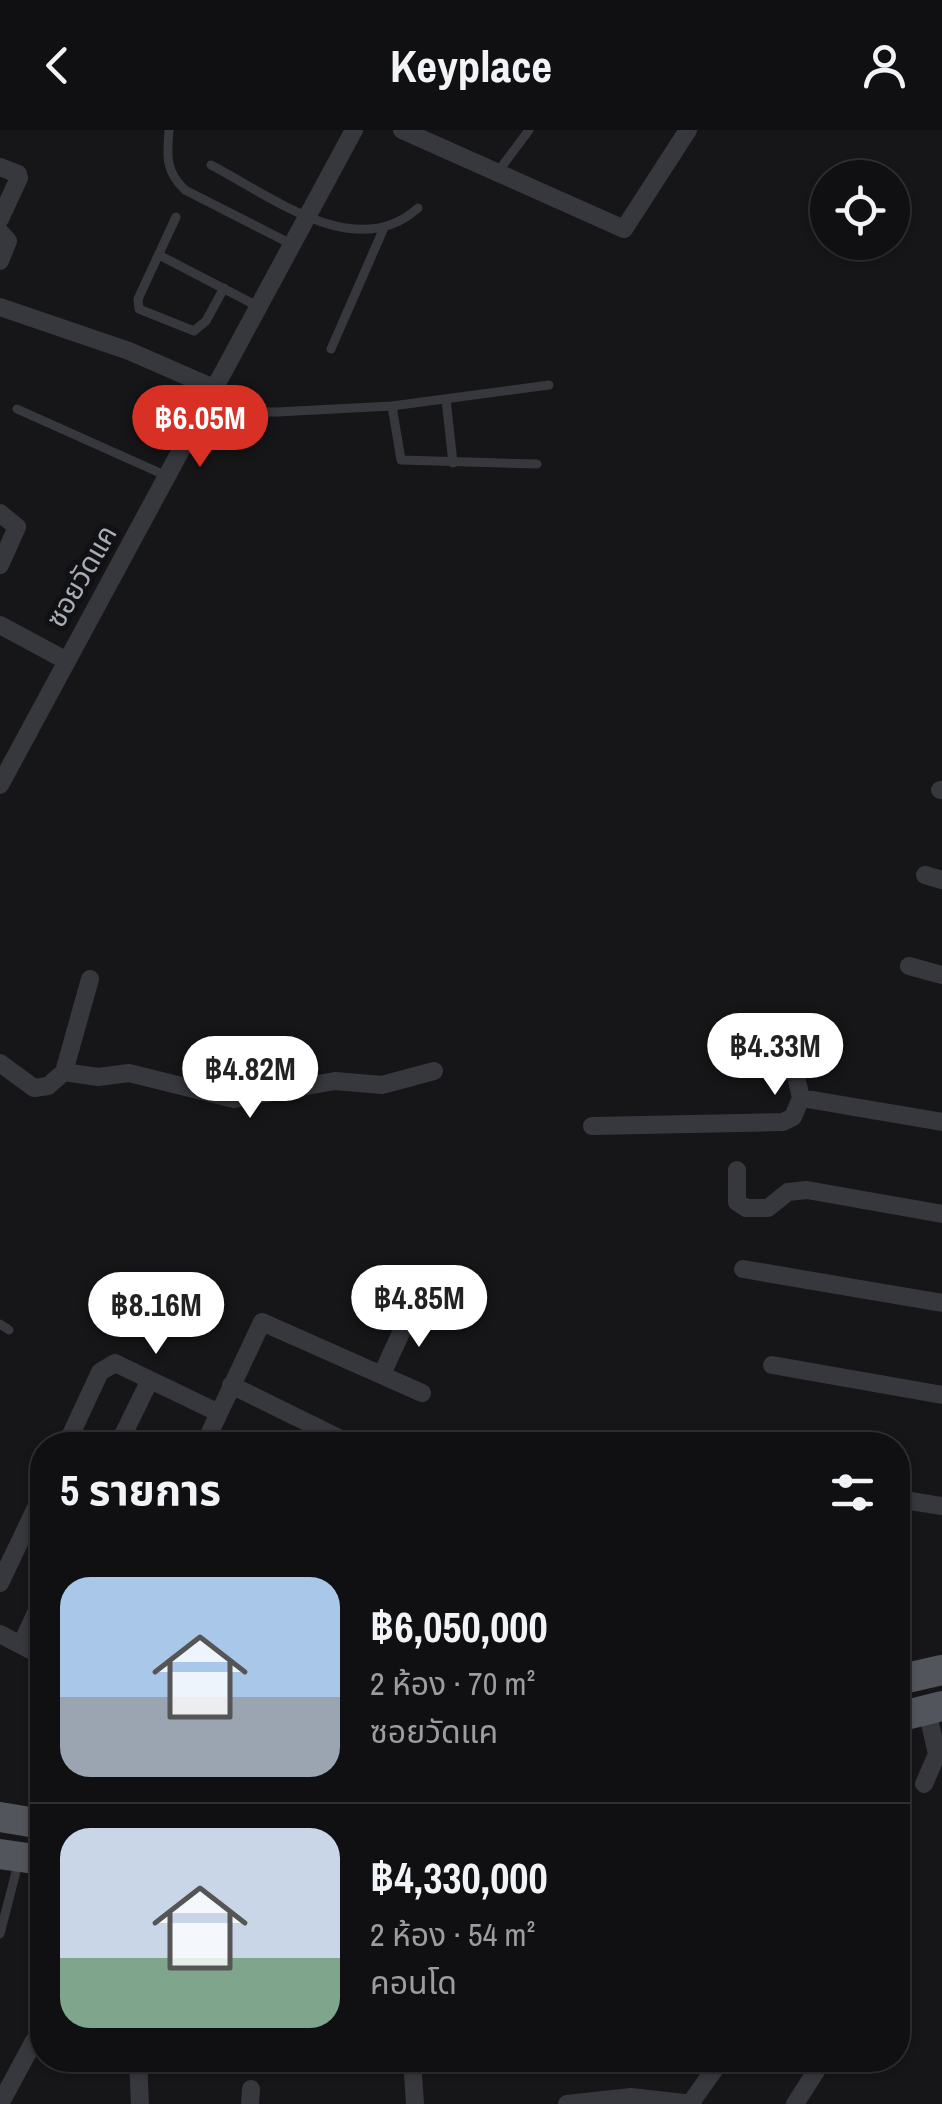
<!DOCTYPE html>
<html lang="th">
<head>
<meta charset="utf-8">
<style>
	body { margin:0; font-family:"Archivo Narrow","Noto Sans Thai",sans-serif; background:#19191b; color:#f1f3f6; height:100vh; display:flex; flex-direction:column; font-size:38px; white-space:nowrap }
	* { box-sizing:border-box; margin:0 }
	p { font-size:32px; color:#9c9d9f }
	.icon { flex:none; width:55px; height:55px; fill:none; stroke:currentColor; stroke-width:2; stroke-linecap:round; stroke-linejoin:round }
	.map { position:relative; flex:1; overflow:hidden }
	.details { position:absolute; left:30px; top:1302px; width:880px; height:640px; display:flex; flex-direction:column; background:#101012; border-radius:40px; box-shadow:0 2px 8px #0004,0 0 0 2px #303032 }
	.details>* { flex:none }
	.buttons { position:absolute; left:810px; top:30px; display:grid; gap:20px }
	.buttons a { display:grid; place-items:center; width:100px; height:100px; border-radius:50%; background:#101012; box-shadow:0 2px 8px #0004,0 0 0 2px #303032; font-size:50px }
	.price { position:absolute; translate:-50% -85px; padding:0 22px; border-radius:35px; background:#fff; color:#222; font-size:32px; line-height:65px; filter:drop-shadow(0 2px 5px #0008) }
	.price::after { content:''; position:absolute; left:50%; top:60px; width:30px; height:22px; margin-left:-15px; background:inherit; clip-path:polygon(0 0,100% 0,50% 100%) }
	.price.on { background:#d93025; color:#fff }
	ul { padding:0; list-style:none }
	li { display:flex; align-items:center; gap:30px; height:250px; padding:0 30px }
	li+li { border-top:2px solid #303032 }
	li span { display:grid; place-items:center; flex:none; width:280px; height:200px; border-radius:30px; color:#555 }
	li>.icon { margin-inline-start:auto }
	span .icon { width:120px; height:120px; fill:#fffc; stroke-width:1 }
	li b { font-size:42px }
	h2 { display:flex; justify-content:space-between; align-items:center; height:120px; padding:0 30px; font-size:42px }
	header { display:flex; justify-content:space-between; align-items:center; height:130px; padding:0 30px; background:#101012; font-size:45px; font-weight:700 }
	.map>svg:first-child { display:block }
	.lines { fill:none; stroke-linecap:round; stroke-linejoin:round }
	.lane { stroke:#37383d; stroke-width:9 }
	.street { stroke:#37383d; stroke-width:18 }
	.primary { stroke:#53555c; stroke-width:30 }
	.labels { text-anchor:middle; dominant-baseline:central; stroke-width:10; stroke-linejoin:round; paint-order:stroke }
	.street-label { font-size:28px; fill:#a8adb8; stroke:#111113 }
</style>
</head>
<body>
<header><svg class="icon" aria-label="back" viewBox="0 0 24 24"><path d="M15 5l-7 7 7 7"/></svg>Keyplace<svg class="icon" aria-label="person" viewBox="0 0 24 24"><circle cx="12" cy="8" r="4"/><path d="M4 21q1-7 8-7t8 7"/></svg></header>
<div class="map">
<svg width="942" height="1974" viewBox="0 0 942 1974">
	<rect width="100%" height="100%" fill="#161618"/>
	<g class="lines">
		<path class="lane" d="M169,0C167,26 165,41 185,60L293,115
			M211,35C271,66 356,134 418,78
			M497,43L529,0
			M176,87L138,169L139,179L194,201L206,191L224,158
			M159,125L259,177
			M331,219L383,100
			M214,263L261,282H277L392,276L549,255
			M446,269L453,333
			M392,276L401,330L537,334
			M17,279L169,347
			M0,1194L9,1200
			M0,1804L19,1730"/>
		<path class="street" d="M402,0L624,99L688,0
			M0,37L18,44L19,48L0,89
			M0,102L8,111L0,131
			M0,177L129,221L216,259
			M0,383L17,397L0,435
			M0,495L65,530
			M0,655L354,0
			M940,660H942
			M925,745L942,750
			M909,836L942,845
			M0,933L34,958L48,956L64,942L90,849
			M730,935L795,942L801,968
			M64,942L98,947L129,943L234,969L335,951L382,955L434,941
			M592,996L783,992L793,987L801,968L942,992
			M737,1040V1072L746,1078H768L788,1062L807,1060L942,1084
			M743,1139L942,1173
			M772,1235L942,1265
			M382,1244L413,1177
			M231,1255L353,1315
			M66,1315L100,1242L115,1233L219,1283
			M118,1315L150,1250
			M204,1315L262,1192L422,1263
			M898,1369L942,1376
			M0,1453L42,1365
			M0,1504L42,1526
			M21,1515L42,1470
			M924,1654L937,1624L927,1580
			M138,1930L140,1974
			M412,1930L415,1974
			M0,1974L34,1911
			M250,1974L251,1959
			M567,1974L631,1967L693,1974
			M690,1974L721,1930
			M795,1974L818,1938"/>
		<path class="primary" d="M898,1550L942,1540
			M898,1587L942,1576
			M0,1687L42,1694
			M0,1724L42,1730"/>
	</g>
	<g class="labels">
		<g class="street-label">
			<text transform="translate(81 446) rotate(-60)">ซอยวัดแค</text>
		</g>
	</g>
</svg>
<div class="buttons">
<a><svg class="icon" aria-label="locate" viewBox="0 0 24 24"><circle cx="12" cy="12" r="6"/><path d="M12 2v4M12 18v4M2 12h4M18 12h4"/></svg></a>
</div>
<b class="price on" style="left:200px;top:340px">฿6.05M</b>
<b class="price" style="left:775px;top:968px">฿4.33M</b>
<b class="price" style="left:250px;top:991px">฿4.82M</b>
<b class="price" style="left:419px;top:1220px">฿4.85M</b>
<b class="price" style="left:156px;top:1227px">฿8.16M</b>
<section class="details">
<h2>5 รายการ<svg class="icon" aria-label="filters" viewBox="0 0 24 24"><path d="M4 7h16M4 17h16"/><circle cx="9" cy="7" r="2"/><circle cx="15" cy="17" r="2"/></svg></h2>
<ul>
<li><span style="background:linear-gradient(#a9c7e8 60%,#9aa5b1 0)"><svg class="icon" aria-label="home" viewBox="0 0 24 24"><path d="M3 11l9-7 9 7M6 9v11h12V9"/></svg></span><div><b>฿6,050,000</b><p>2 ห้อง · 70 m²</p><p>ซอยวัดแค</p></div></li>
<li><span style="background:linear-gradient(#c9d6e8 65%,#7fa58c 0)"><svg class="icon" aria-label="home" viewBox="0 0 24 24"><path d="M3 11l9-7 9 7M6 9v11h12V9"/></svg></span><div><b>฿4,330,000</b><p>2 ห้อง · 54 m²</p><p>คอนโด</p></div></li>
</ul>
</section>
</div>
</body>
</html>
